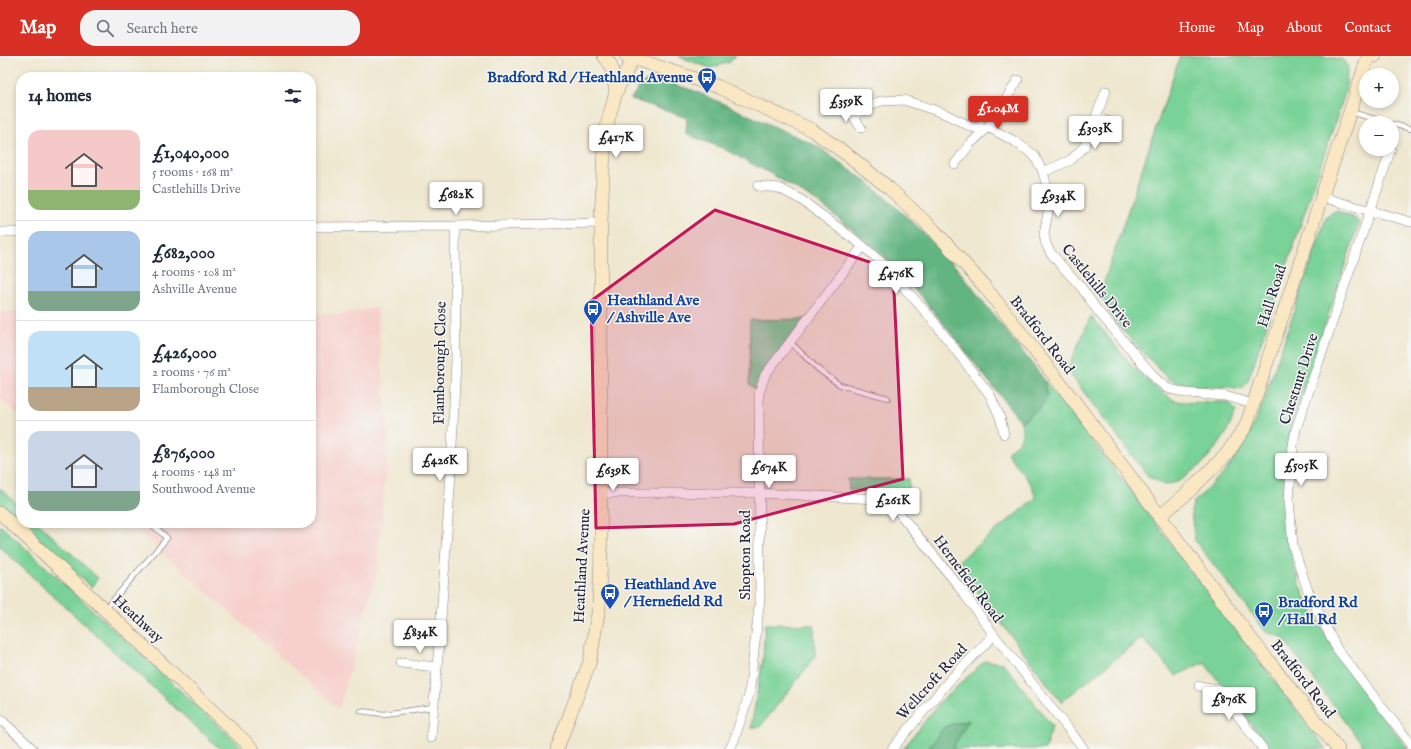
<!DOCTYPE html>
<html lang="en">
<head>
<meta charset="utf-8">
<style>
	body { margin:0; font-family:"IM FELL English",serif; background:#f2f2f3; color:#1f2937; height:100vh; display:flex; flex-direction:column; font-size:15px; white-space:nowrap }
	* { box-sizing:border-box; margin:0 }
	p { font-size:13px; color:#747a83 }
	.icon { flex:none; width:22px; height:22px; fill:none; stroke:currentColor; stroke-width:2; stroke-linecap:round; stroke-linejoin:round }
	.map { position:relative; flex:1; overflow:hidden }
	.drawer { position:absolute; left:16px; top:16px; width:300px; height:456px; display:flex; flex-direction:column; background:#fff; border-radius:16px; box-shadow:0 2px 6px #0003 }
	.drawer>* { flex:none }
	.tools { position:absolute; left:1359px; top:12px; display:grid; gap:8px }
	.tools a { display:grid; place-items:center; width:40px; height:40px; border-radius:50%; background:#fff; box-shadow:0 2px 6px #0003; font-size:20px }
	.price { position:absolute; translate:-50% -34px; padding:0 9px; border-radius:4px; background:#fff; color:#222; font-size:13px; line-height:26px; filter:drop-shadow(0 1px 2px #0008) }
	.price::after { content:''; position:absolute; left:50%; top:24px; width:12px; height:9px; margin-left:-6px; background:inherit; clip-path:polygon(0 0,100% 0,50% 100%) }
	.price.active { background:#d93025; color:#fff }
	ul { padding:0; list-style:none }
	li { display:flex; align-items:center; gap:12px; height:100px; padding:0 12px }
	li+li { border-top:1px solid #e0e1e3 }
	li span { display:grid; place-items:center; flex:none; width:112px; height:80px; border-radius:12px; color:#555 }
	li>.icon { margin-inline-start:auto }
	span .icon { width:48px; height:48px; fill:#fffc; stroke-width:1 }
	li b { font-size:17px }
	h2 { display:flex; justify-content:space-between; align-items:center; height:48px; padding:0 12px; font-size:17px }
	header { display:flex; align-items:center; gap:24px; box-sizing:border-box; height:56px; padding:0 20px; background:#d93025; color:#fff }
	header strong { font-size:19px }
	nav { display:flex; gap:22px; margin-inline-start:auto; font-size:14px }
	.search { width:280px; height:36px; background:#f2f2f3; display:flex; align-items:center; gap:10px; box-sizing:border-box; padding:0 14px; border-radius:16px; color:#747a83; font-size:15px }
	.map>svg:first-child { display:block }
	.built { fill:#f7d0cc }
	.green { fill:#79d297; stroke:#4e7a69 }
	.forest { fill:#62b480; stroke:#426b5e }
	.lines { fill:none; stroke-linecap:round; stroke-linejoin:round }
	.lane-casing { stroke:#888485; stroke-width:6 }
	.street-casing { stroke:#888485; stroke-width:10 }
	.secondary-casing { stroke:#888485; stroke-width:14 }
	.lane { stroke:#fff; stroke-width:4.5 }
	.street { stroke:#fff; stroke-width:9 }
	.secondary { stroke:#fae7c3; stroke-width:13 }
	.marked { fill:#c2185b; fill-opacity:0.2; stroke:#c2185b; stroke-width:3; stroke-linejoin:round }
	.labels { text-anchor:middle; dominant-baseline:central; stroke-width:3; stroke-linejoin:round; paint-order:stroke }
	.transit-label { font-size:15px; font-weight:bold; fill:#164399; stroke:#f6f6f2; text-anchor:start }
	.street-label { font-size:15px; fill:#22223b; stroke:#f6f6f2 }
</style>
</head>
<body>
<header>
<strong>Map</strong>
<div class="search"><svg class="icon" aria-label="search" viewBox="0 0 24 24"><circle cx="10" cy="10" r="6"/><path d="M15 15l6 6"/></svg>Search here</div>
<nav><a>Home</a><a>Map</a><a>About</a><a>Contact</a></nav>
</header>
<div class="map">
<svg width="1411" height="693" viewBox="0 0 1411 693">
	<rect width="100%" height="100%" fill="#f6f6f2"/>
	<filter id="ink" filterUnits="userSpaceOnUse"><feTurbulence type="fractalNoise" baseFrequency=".025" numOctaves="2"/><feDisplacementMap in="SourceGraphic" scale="8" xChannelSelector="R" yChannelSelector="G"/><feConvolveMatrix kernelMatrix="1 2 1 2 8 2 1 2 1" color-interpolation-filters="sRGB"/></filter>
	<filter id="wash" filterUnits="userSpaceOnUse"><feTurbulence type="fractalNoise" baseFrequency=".012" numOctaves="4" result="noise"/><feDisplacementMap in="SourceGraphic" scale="16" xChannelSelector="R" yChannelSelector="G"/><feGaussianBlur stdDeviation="0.9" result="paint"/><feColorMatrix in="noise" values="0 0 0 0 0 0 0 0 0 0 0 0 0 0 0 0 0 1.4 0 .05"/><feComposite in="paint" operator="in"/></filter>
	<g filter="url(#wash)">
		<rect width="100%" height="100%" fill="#efe7cf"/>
		<path class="built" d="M377,252L388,380L378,511L339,653L169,503L131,467H311V257L337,259Z
			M0,256H21V361L0,342Z"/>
		<path class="green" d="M678,0H736L730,6L710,12Z
			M1180,0H1320L1341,3L1348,9L1345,37L1248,325L1242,333L1231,331H1203L1183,328L1168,323L1115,266L1100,238Z
			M1336,155L1355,162L1359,167L1293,365C1289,383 1284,403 1284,422C1282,454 1287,493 1298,523C1321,586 1368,641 1408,693H1366L1282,581L1266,576L1195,485L1191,455L1194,446L1224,417L1242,393L1262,349L1326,162L1333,156Z
			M1091,260C1112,285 1136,319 1164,337C1167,339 1170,343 1174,344C1192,350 1211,343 1229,347L1236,355L1227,376L1220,387L1201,409L1177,426L1165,429L1147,419L1067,314Z
			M808,263L765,319L759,337L749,328L750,264Z
			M1043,322L1129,432L1326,693H1270L1204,606L1176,620L1142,582L1061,646L956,507L1036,442L1032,430L1007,397C1019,384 1025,384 1021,366L1040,352L1048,340Z
			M848,423H909L910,451L904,453L889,440L849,434Z
			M0,432L21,452V467L0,448Z
			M21,467H38L98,522L91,531Z
			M0,469L244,693H220L0,491Z
			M765,568L814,569L815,601L760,671L751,672L763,603Z
			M985,605L1003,607L1052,670L1045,693H903L940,646Z"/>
		<path class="forest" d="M653,22L695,35L817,90L871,129L919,172L956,211L1043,322L1048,340L1040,352L1021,366L934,256L898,214L874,191L819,147L773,119L722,92L686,78L687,62L631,43C637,32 642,27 653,22Z
			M969,664L954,690V693H928L944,671Z"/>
	</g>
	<g filter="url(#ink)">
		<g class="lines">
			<defs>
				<path id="lane" d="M1351,56L1388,67
					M1392,68L1411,73
					M790,286L819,314L840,329L888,342
					M106,552L167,482L150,467
					M361,655L384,658L433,651"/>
				<path id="street" d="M844,51L854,61L861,72
					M854,61L867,50L882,45L904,44L943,57L974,72L988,71L1014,85L1034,99L1043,116L1049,138V151L1044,178L1046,188L1050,196L1061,209L1081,231L1097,254L1157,324L1167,332L1185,337L1225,340L1253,348
					M1096,61L1111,67
					M1391,93L1296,373L1293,389L1289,444L1293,490L1308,535L1337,593L1411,688
					M955,108L970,88L988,71L1018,24
					M1043,116L1071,104L1084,91L1106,35
					M758,130L779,132L800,143L863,190L883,208L931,262L990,339L1000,361L1004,378
					M1321,141L1411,166
					M311,171L455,170L601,167
					M0,176H21
					M601,437H758L877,443L896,453L957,528L994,579L1084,693
					M401,607L436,611
					M1199,630L1218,633L1263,693
					M0,663L33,693
					M431,682L440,577L450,433L456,304L455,170
					M729,693L733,687L749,639L760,542L759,337L765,319L863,190
					M892,693L948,626L994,579"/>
				<path id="secondary" d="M604,0L611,9L616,36
					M626,0L719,31L812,74L849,100L890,133L934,174L985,231L1074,345L1245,575L1338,693
					M0,457L105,554L253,693
					M1159,461L1185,439L1226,399L1246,370L1368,1L1375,0
					M557,693L590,605L599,551L601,498V167L604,91L608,65L616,36L633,2"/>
			</defs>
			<use href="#lane" class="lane-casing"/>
			<use href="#street" class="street-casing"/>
			<use href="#secondary" class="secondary-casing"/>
			<use href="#lane" class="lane"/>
			<use href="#street" class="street"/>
			<use href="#secondary" class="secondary"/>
		</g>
	</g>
	<path class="marked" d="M715,154L893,214L903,423L734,468L596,472L591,245Z"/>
	<defs>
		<symbol id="bus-pin" viewBox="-11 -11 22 30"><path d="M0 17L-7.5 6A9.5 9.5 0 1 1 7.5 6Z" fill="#1a4fb4" stroke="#f6f6f2"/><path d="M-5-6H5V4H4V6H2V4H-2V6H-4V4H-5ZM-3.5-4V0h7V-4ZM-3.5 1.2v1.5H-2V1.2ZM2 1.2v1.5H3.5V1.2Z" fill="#fff"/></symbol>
	</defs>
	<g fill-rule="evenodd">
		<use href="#bus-pin" x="696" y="10" width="22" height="30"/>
		<use href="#bus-pin" x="582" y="242" width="22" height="30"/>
		<use href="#bus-pin" x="599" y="526" width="22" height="30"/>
		<use href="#bus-pin" x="1253" y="544" width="22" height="30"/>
	</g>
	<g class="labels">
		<g class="transit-label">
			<text x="693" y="21" text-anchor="end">Bradford Rd / Heathland Avenue</text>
			<text x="607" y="244">Heathland Ave<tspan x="607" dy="17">/ Ashville Ave</tspan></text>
			<text x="624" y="528">Heathland Ave<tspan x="624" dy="17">/ Hernefield Rd</tspan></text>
			<text x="1278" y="546">Bradford Rd<tspan x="1278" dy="17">/ Hall Rd</tspan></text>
		</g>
		<g class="street-label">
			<text transform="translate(1097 230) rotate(51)">Castlehills Drive</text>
			<text transform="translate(1272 240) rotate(-72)">Hall Road</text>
			<text transform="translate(1042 279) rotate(52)">Bradford Road</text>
			<text transform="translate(440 307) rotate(-89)">Flamborough Close</text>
			<text transform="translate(1299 323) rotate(-72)">Chestnut Drive</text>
			<text transform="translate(745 499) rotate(-90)">Shopton Road</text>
			<text transform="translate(582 510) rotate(-87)">Heathland Avenue</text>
			<text transform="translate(968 523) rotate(53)">Hernefield Road</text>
			<text transform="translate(138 563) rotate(43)">Heathway</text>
			<text transform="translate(1303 623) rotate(52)">Bradford Road</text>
			<text transform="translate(932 626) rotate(-48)">Wellcroft Road</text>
		</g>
	</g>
</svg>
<div class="tools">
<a>+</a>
<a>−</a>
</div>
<b class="price" style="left:846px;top:67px">£359K</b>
<b class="price active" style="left:998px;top:74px">£1.04M</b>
<b class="price" style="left:1095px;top:94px">£303K</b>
<b class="price" style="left:616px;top:103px">£417K</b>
<b class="price" style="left:456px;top:160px">£682K</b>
<b class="price" style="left:1058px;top:162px">£934K</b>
<b class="price" style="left:896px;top:239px">£476K</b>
<b class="price" style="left:440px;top:426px">£426K</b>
<b class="price" style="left:1301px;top:431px">£505K</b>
<b class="price" style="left:769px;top:433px">£674K</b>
<b class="price" style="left:613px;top:436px">£639K</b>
<b class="price" style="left:893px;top:466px">£261K</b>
<b class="price" style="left:420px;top:598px">£834K</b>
<b class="price" style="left:1229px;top:665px">£876K</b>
<section class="drawer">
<h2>14 homes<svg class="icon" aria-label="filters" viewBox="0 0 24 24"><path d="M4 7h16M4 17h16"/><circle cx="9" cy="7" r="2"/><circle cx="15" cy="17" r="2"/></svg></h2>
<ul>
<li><span style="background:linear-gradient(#f6c9c9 75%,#8fb573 0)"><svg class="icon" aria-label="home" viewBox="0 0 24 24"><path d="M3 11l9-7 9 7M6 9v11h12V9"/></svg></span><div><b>£1,040,000</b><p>5 rooms · 168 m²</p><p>Castlehills Drive</p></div></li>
<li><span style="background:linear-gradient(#a9c7e8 75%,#7fa58c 0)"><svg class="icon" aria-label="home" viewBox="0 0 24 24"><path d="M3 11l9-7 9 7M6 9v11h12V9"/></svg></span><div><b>£682,000</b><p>4 rooms · 108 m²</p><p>Ashville Avenue</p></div></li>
<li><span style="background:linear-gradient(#bfe0f5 70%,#b9a48a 0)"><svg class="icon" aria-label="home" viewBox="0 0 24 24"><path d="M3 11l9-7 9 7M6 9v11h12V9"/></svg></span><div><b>£426,000</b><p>2 rooms · 76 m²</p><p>Flamborough Close</p></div></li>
<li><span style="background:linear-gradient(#c9d6e8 75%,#7fa58c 0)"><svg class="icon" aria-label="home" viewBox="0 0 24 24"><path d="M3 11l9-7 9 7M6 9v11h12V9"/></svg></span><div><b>£876,000</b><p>4 rooms · 148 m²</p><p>Southwood Avenue</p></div></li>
</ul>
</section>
</div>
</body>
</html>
